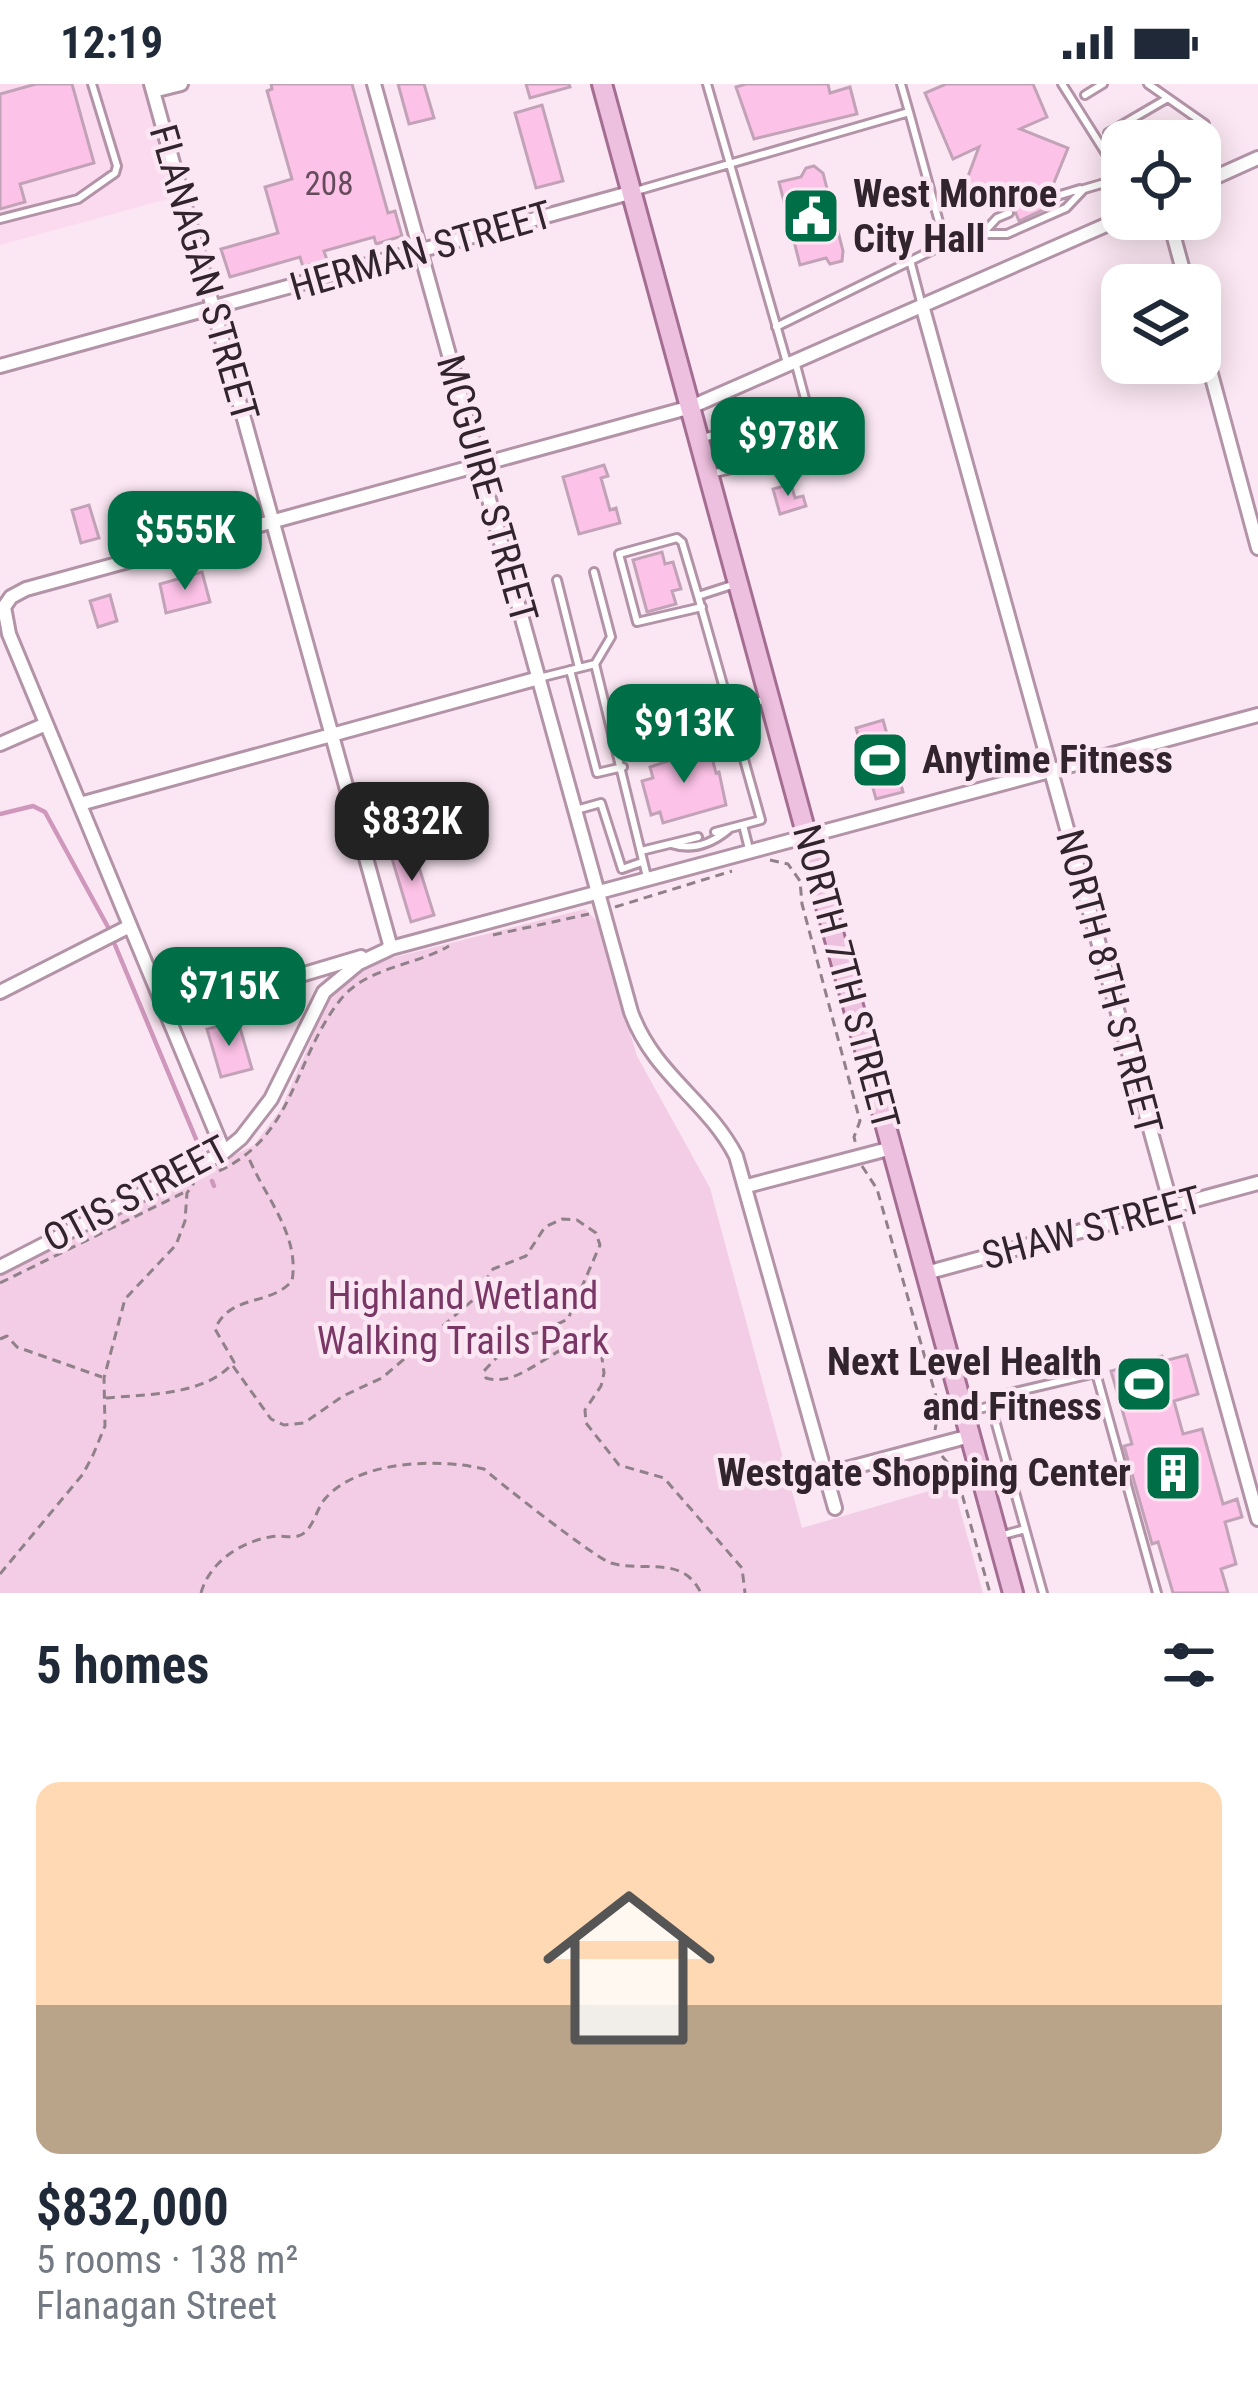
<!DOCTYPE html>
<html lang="en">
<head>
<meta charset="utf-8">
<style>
	body { margin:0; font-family:"Roboto Condensed",sans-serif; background:#f2f2f3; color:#1f2937; height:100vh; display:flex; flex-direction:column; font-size:45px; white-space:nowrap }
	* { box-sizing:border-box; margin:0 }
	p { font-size:39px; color:#747a83 }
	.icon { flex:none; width:66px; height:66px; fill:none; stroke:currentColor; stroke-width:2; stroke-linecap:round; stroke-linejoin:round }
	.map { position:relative; height:1509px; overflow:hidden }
	.sheet { display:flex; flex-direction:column; background:#fff; flex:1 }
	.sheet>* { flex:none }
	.controls { position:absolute; left:1101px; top:36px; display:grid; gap:24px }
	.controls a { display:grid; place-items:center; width:120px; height:120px; border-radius:24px; background:#fff; box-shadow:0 6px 30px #0003; font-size:60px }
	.price { position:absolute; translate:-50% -102px; padding:0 27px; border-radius:24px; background:#006e47; color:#fff; font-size:39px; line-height:78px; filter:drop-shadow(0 3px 6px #0008) }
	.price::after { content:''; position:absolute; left:50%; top:72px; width:36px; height:27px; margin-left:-18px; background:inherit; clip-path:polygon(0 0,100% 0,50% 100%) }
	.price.selected { background:#222; color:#fff }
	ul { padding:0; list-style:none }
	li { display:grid; align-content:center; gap:24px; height:636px; padding:0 36px }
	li+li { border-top:3px solid #e0e1e3 }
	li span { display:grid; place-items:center; height:372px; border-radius:24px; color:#555 }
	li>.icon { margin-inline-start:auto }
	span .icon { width:216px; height:216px; fill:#fffc; stroke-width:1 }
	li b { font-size:51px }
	h2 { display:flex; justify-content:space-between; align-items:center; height:144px; padding:0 36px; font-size:51px }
	.status { display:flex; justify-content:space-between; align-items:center; height:84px; padding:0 60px; background:#fff; direction:ltr }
	.status svg { height:33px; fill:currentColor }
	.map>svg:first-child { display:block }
	.built { fill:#fbdaef }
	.green { fill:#f3cde5 }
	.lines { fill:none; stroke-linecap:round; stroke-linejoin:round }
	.stream { stroke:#cf97bb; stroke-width:4.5 }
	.building { fill:#fcc2e7; stroke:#c2a2b7; stroke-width:3 }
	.service-casing { stroke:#b393a7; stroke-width:12 }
	.minor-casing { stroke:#b393a7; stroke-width:18 }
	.primary-casing { stroke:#a46e92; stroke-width:24 }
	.path { stroke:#90808a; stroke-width:3; stroke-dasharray:9 6; stroke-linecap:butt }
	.service { stroke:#fff; stroke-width:6 }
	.minor { stroke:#fff; stroke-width:12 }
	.primary { stroke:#eec0df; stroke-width:18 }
	.labels { text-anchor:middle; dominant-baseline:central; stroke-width:9; stroke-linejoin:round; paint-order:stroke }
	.number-label { font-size:33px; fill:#644c5b }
	.poi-label { font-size:39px; font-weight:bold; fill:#31242c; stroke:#fbe7f3; text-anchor:start }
	.street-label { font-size:39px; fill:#31242c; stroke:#fbe7f3 }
	.park-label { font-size:39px; fill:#7a3766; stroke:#fbe7f3 }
</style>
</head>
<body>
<div class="status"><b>12:19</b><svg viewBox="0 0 49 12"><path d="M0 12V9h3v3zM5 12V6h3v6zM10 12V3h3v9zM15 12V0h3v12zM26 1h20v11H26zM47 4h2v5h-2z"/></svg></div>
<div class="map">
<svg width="1258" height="1509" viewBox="0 0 1258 1509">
	<rect width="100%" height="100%" fill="#fbe7f3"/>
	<path class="built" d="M0,0H144L175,113L0,161Z"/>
	<path class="green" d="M585,825L597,837L637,972L710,1104L802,1444L953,1400L983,1509H0V1188L254,1061L281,1025L331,910L364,881Z"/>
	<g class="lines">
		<path class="stream" d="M0,730L33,722L45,728L108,843
			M115,861L201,1067
			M212,1097L214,1102"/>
	</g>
	<path class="building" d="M36,0H72L94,79L20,100L25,118L0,125V10Z
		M271,0H352L388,129L395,127L402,152L376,160L374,153L324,167L327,176L303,183L300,173L230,193L221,165L278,149L265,103L292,95L267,7L272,5Z
		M398,0H424L434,34L409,40Z
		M526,0H569L570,3L530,14Z
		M746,0H828L830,9L850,3L857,30L754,55L736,3Z
		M946,0H1033L1047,33L1020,45L1068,64L1051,106L1040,112L1041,120L1049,123L1019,137L1013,122L998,125L961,111L979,63L953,75L925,9Z
		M542,21L563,97L536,104L515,29Z
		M814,82L823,89L843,167L842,177L830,180L826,174L800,181L779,98L801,93L806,84Z
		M771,344L775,361L740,372L735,353Z
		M604,381L608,392L601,394L610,426L616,424L620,439L579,450L563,393Z
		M791,400L795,414L803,412L806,422L780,430L773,405Z
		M89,421L99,454L81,459L72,426Z
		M662,468L665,480L673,478L681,505L672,507L676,520L647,528L633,476Z
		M202,488L210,518L166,529L160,500Z
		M110,511L117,537L98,543L90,517Z
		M883,636L903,708L876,715L856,644Z
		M694,662L697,674L711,670L716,689L719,688L726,721L663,739L660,728L651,731L642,697L653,694L650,683L668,677L666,670Z
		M412,761L434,831L411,838L390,768Z
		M238,937L252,985L221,993L207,945Z
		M1187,1271L1198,1310L1174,1317L1183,1350L1202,1345L1223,1420L1237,1415L1242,1433L1225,1438L1236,1480L1221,1485L1228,1509H1173L1158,1458L1152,1460L1124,1362L1132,1360L1111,1287L1162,1272L1164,1277Z"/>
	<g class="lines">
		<defs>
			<path id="service" d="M707,0L787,279
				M1062,0L1122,95
				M1148,0L1205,40L1179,57
				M1085,11L1103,0
				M1108,49L1168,14
				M636,107L909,28L901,0
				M1047,115L1080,105
				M0,135L78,115L115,89L117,82L92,0
				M984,148L997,134L1009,129
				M945,160L982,150H1007L1066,124L1084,105L1122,94
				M910,176L921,218
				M776,243L945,160L909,28
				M703,354L806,326
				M711,390L805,367L808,326L796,281
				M557,496L579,584
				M698,512L682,458L677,454L619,470L637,538L702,523
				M595,580L647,793
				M570,586L597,689L623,683
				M539,594L595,580L611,553L594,488
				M617,659L763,616
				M576,726L601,719L622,785L642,778
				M743,741L749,765
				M715,748L761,736L698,512L735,500
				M671,760C693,767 711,760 728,746
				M641,767L698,753
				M991,1322L1043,1509
				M966,1328L991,1322L1002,1311L1096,1289L1157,1509
				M1000,1452L1025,1445"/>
			<path id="minor" d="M374,0L631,928C654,991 707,1016 736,1072L835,1424
				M153,7L181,0
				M1200,100L1258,74
				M1169,135L1187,201
				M922,221L1258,1435
				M1200,249L1258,464
				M0,282L633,108
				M0,660L46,640
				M80,720L539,594
				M387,865L1258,631
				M0,908L130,842
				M167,931L361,873
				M224,1068L9,550L4,523L11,513L26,505L691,323L1122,134
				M747,1102L892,1064
				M0,1183L224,1068L241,1054L271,1015L324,908L359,879L391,864L151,0
				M926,1189L1258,1099
				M827,1390L970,1352"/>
			<path id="primary" d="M602,0L1013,1509"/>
		</defs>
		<use href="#service" class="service-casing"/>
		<use href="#minor" class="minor-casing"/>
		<use href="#primary" class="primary-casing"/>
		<path class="path" d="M770,776L788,780L800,797L802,820L860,1037L854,1053L856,1061
			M615,823L732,787
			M493,851L589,830
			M862,1082L877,1105L939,1323L935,1346
			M219,1087C296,1051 293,975 341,915C367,883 414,882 449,862
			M0,1199L187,1107
			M0,1255L7,1252L17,1263L102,1293
			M233,1282L271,1335L284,1341L304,1339L343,1312L382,1294L473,1216L493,1185L526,1172L545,1143L562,1135L577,1136L596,1149L600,1161L568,1235L541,1248L516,1253L484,1287L486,1294C525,1306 560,1248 600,1259L604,1289L601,1302L585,1326L586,1339L619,1381L664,1394L742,1484L745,1509
			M106,1314C148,1310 205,1312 234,1278L215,1245C231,1209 269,1223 292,1197C300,1150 265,1114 248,1072
			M942,1372L956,1389L990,1509
			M0,1490L83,1390L93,1371L105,1342L104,1294L125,1215L176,1161L185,1137L187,1109L194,1099
			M201,1509C209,1479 240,1458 270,1453C279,1451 289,1454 298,1452C312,1449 316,1426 324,1416C357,1376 439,1374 484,1385C501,1400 595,1474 611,1479C645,1489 682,1470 701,1509"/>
		<use href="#service" class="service"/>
		<use href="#minor" class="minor"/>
		<use href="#primary" class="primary"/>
	</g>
	<defs>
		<symbol id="civic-square" viewBox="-11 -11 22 22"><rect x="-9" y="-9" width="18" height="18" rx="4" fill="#006e47" stroke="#fbe7f3"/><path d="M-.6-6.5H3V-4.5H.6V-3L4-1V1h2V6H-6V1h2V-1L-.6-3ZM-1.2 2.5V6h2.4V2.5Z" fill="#fff"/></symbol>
		<symbol id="stadium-square" viewBox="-11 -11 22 22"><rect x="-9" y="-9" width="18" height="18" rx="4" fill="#006e47" stroke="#fbe7f3"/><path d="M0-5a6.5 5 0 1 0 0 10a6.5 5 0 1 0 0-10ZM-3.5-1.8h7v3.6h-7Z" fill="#fff"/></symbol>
		<symbol id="building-square" viewBox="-11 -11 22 22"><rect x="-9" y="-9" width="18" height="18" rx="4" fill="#006e47" stroke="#fbe7f3"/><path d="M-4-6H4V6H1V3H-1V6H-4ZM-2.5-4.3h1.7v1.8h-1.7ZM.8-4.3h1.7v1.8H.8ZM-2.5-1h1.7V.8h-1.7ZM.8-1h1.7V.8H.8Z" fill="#fff"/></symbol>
	</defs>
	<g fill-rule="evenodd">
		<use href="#civic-square" x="778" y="99" width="66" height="66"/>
		<use href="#stadium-square" x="847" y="643" width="66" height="66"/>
		<use href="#stadium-square" x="1111" y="1267" width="66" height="66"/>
		<use href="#building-square" x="1140" y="1356" width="66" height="66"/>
	</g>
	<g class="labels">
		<g class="number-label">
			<text x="329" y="99">208</text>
		</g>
		<g class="poi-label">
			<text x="853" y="110">West Monroe<tspan x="853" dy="45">City Hall</tspan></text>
			<text x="922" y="676">Anytime Fitness</text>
			<text x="1102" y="1278" text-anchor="end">Next Level Health<tspan x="1102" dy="45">and Fitness</tspan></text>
			<text x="1131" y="1389" text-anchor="end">Westgate Shopping Center</text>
		</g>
		<g class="street-label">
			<text transform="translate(421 167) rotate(-16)">HERMAN STREET</text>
			<text transform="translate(204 189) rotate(74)">FLANAGAN STREET</text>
			<text transform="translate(487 405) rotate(74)">MCGUIRE STREET</text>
			<text transform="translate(846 893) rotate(75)">NORTH 7TH STREET</text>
			<text transform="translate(1109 898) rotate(75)">NORTH 8TH STREET</text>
			<text transform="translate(136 1110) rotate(-28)">OTIS STREET</text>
			<text transform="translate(1092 1144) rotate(-15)">SHAW STREET</text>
		</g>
		<g class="park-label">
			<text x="463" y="1212">Highland Wetland<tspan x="463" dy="45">Walking Trails Park</tspan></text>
		</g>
	</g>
</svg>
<div class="controls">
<a><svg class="icon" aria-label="locate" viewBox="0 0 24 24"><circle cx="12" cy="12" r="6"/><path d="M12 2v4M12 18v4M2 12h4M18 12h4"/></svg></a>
<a><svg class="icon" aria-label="layers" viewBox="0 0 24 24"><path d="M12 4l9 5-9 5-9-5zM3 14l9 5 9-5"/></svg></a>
</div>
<b class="price" style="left:788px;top:415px">$978K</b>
<b class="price" style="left:185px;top:509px">$555K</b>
<b class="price" style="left:684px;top:702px">$913K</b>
<b class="price selected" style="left:412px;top:800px">$832K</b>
<b class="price" style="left:229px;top:965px">$715K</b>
</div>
<section class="sheet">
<h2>5 homes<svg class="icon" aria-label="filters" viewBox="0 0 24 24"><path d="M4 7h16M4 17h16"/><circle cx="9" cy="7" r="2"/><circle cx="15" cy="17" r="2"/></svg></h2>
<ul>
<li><span style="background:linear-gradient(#ffd9b3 60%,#b9a48a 0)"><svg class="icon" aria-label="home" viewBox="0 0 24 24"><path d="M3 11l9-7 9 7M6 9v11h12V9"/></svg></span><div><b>$832,000</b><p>5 rooms · 138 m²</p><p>Flanagan Street</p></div></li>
</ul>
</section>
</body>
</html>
